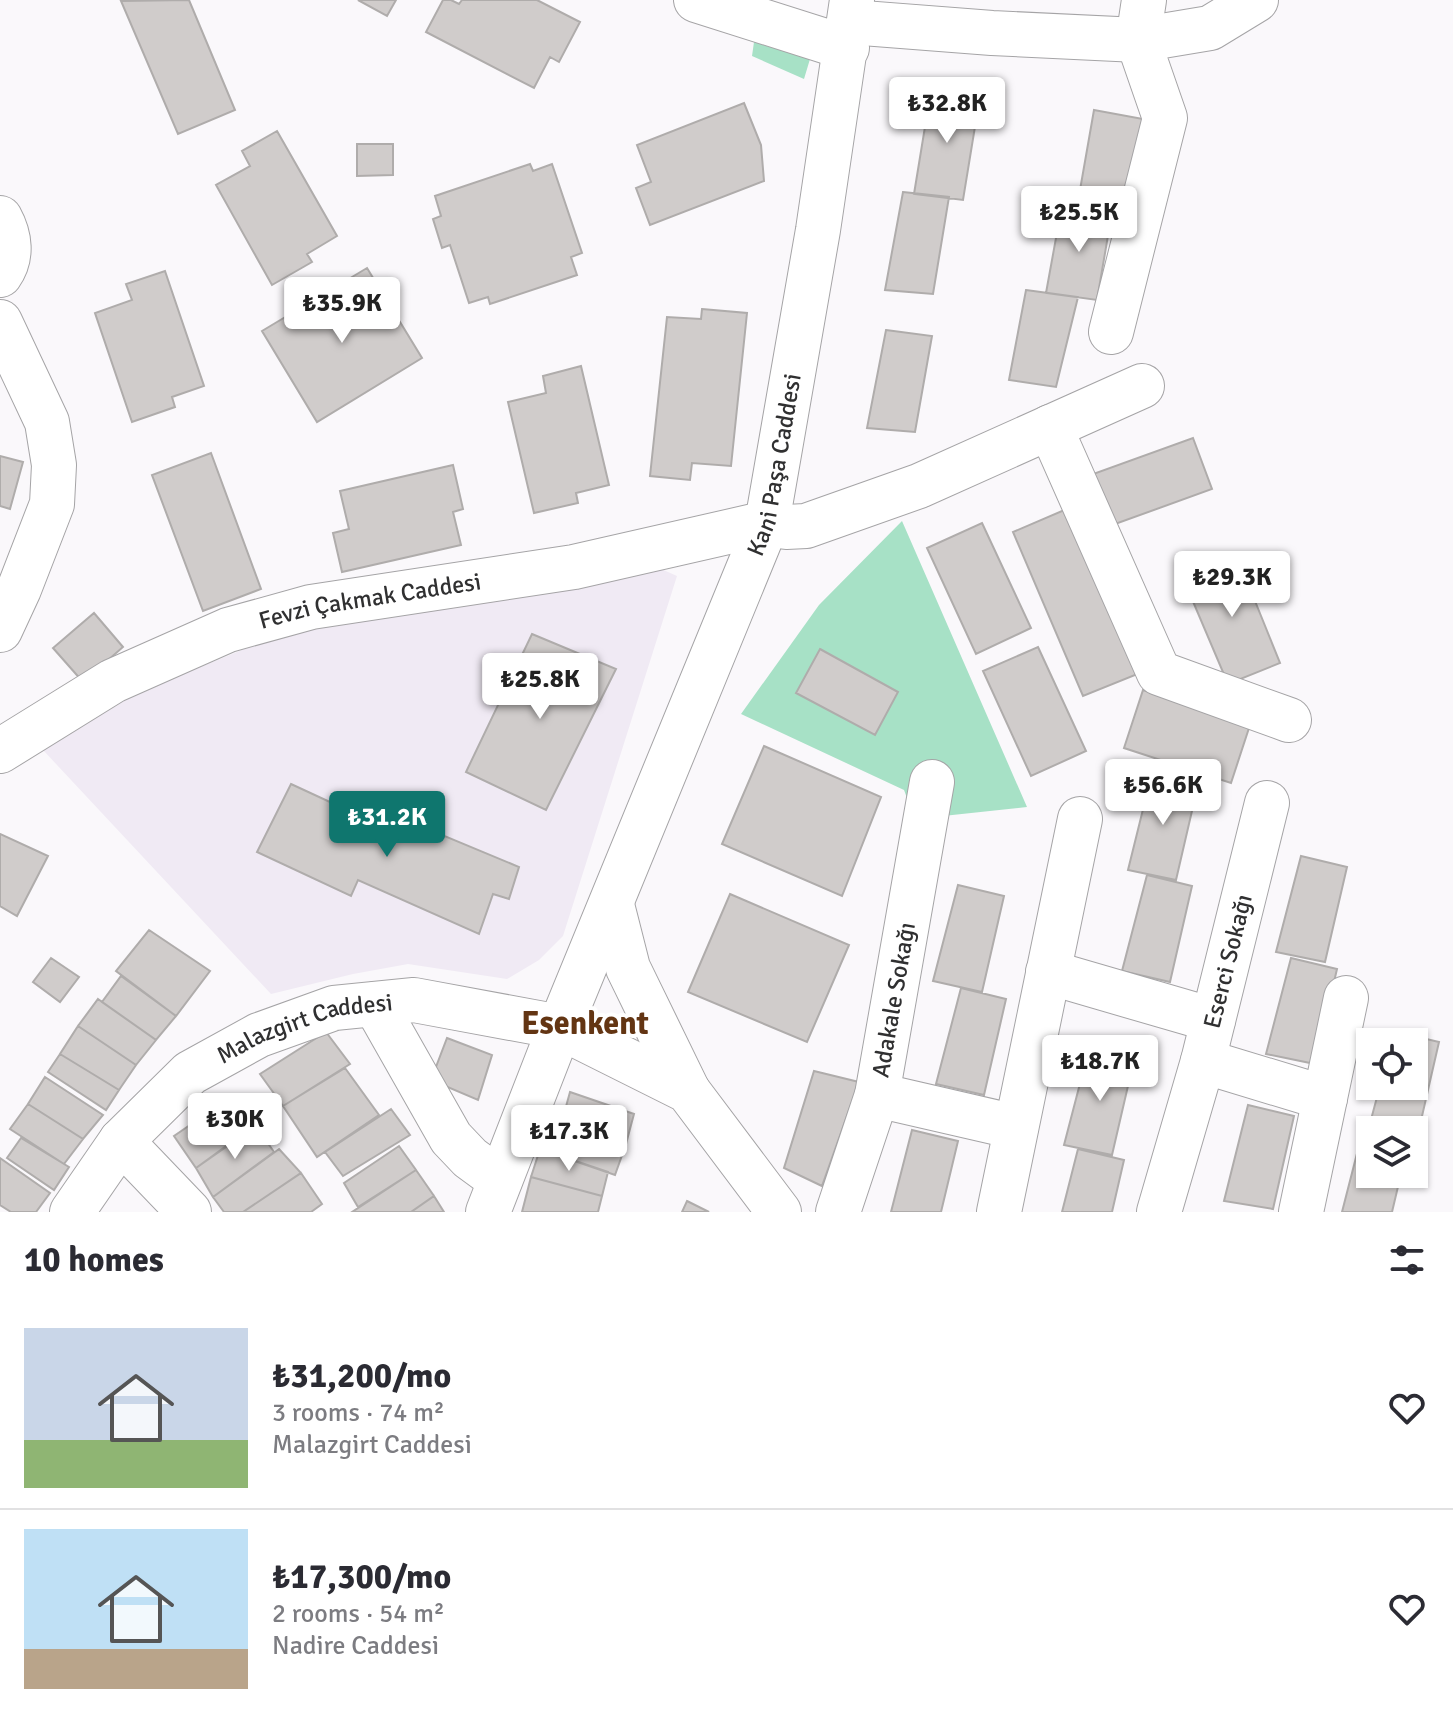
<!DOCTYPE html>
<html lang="en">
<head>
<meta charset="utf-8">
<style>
	body { margin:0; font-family:Signika,sans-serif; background:#f2f2f3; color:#2b2b33; height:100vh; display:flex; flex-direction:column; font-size:30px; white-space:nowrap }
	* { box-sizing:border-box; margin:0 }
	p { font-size:26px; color:#7c7c81 }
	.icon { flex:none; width:44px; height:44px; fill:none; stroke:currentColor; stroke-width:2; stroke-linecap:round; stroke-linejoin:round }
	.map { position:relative; height:1212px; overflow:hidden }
	.side { display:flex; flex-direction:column; background:#fff; flex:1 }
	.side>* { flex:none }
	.controls { position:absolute; left:1356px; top:1028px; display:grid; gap:16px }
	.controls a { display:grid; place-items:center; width:72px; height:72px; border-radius:0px; background:#fff; box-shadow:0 2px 6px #0004; font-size:40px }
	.price { position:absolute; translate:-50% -68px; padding:0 18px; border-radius:8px; background:#fff; color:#222; font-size:26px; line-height:52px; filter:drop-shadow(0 2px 4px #0008) }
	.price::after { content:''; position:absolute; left:50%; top:48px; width:24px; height:18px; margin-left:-12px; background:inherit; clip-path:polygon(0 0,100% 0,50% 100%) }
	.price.active { background:#0f766e; color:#fff }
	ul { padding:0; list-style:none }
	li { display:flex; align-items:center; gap:24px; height:200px; padding:0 24px }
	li+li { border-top:2px solid #e1e1e2 }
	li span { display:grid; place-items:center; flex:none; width:224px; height:160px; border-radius:0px; color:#555 }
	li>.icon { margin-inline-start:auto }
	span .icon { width:96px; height:96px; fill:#fffc; stroke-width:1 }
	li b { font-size:34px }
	h2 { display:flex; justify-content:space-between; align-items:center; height:96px; padding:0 24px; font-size:34px }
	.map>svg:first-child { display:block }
	.built { fill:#f0eaf4 }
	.green { fill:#a7e1c6 }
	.building { fill:#d0cccb; stroke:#afacab; stroke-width:2 }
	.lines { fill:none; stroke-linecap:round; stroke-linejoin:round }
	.minor-casing { stroke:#a5a4a6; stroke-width:46 }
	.minor { stroke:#fff; stroke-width:44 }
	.labels { text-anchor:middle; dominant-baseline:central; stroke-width:8; stroke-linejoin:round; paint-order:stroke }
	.street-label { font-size:24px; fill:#303031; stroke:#fff }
	.district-label { font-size:32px; font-weight:bold; fill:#633513; stroke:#fff }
</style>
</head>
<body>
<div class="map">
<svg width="1453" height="1212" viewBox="0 0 1453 1212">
	<rect width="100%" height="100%" fill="#faf8fb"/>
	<path class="built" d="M659,568L677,576L563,936L539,960L507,979L408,964L353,974L271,994L43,750L139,692L264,641L365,615Z"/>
	<path class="green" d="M754,42L810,59L804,79L752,56Z
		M902,521L1027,807L915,819L904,790L741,714L819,605Z"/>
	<path class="building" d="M189,0L235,110L178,134L121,1Z
		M358,0H396L387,16Z
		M443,0H451L459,4L462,0H537L580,22L559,62L550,57L534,88L426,32Z
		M931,90L980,96L963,200L914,194Z
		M744,103L761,145L764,181L650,225L636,188L651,182L637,145Z
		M1094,110L1143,119L1123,221L1077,207Z
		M277,131L337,236L307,254L312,262L272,285L216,185L250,166L242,151Z
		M357,144H393V175L357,176Z
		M530,164L533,171L552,164L582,253L571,257L577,275L490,304L488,297L469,303L450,245L442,248L433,219L441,216L435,196Z
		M903,192L949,197L933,294L885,290Z
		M1062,205L1111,218L1097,300L1046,293Z
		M367,268L422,358L317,422L262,331Z
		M165,271L204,386L172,397L175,407L132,422L95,313L132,300L126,284Z
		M1026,290L1078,297L1056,387L1009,380Z
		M702,309L747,313L731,466L692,463L690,480L650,476L667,317L701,319Z
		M886,330L932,336L915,432L867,428Z
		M581,366L609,485L576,493L578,503L534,513L508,402L546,393L543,376Z
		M1193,438L1212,489L1104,528L1082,478Z
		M211,453L261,589L203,611L152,475Z
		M0,456L23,462L10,509L0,506Z
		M453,465L463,509L453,512L461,545L342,572L333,533L349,529L340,491Z
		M1069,508L1140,673L1083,696L1013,532Z
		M982,523L1031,628L976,654L927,548Z
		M1236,554L1280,663L1228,684L1183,578Z
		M94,613L123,647L83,682L53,648Z
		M532,634L616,669L546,810L466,772Z
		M1038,647L1086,751L1031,776L983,671Z
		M820,649L898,692L875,735L796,693Z
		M1143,690L1250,725L1231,783L1124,748Z
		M764,746L881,797L842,896L722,844Z
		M1152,773L1198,785L1176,880L1128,870Z
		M291,784L356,814L352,826L366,835L382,810L519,867L509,899L493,894L479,934L358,880L351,896L257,852Z
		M0,834L48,856L17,916L0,906Z
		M1301,856L1347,867L1325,962L1276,952Z
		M1147,875L1192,886L1170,982L1122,971Z
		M958,885L1004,896L982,992L933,981Z
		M730,894L849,945L807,1042L688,992Z
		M149,930L210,971L176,1016L116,971Z
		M51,958L79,977L60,1002L33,982Z
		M1291,958L1337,969L1315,1064L1266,1054Z
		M121,976L176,1016L156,1040L102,1002Z
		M961,988L1006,999L984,1095L936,1084Z
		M98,999L156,1040L136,1065L78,1026Z
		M78,1026L136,1065L119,1090L60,1054Z
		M1393,1031L1439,1042L1417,1138L1414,1137V1130L1369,1127L1380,1086H1414V1042H1391Z
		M326,1032L350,1064L283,1106L260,1074Z
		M447,1038L492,1055L478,1100L431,1080Z
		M1089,1049L1134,1060L1112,1155L1064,1145Z
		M60,1054L119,1090L106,1110L48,1072Z
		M345,1068L379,1115L317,1157L283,1106Z
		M814,1071L859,1082L822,1186L784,1168Z
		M45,1077L103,1115L83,1139L28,1104Z
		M570,1092L634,1114L626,1144L562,1121Z
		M225,1101L248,1130L196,1168L174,1136Z
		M28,1104L83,1139L64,1164L10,1129Z
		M1248,1105L1294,1116L1273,1209L1224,1201Z
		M391,1109L410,1135L343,1176L325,1152Z
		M550,1117L626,1144L615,1175L540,1149Z
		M256,1126L274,1152L213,1197L196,1168Z
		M912,1130L958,1141L941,1212H891Z
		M1363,1130L1370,1132V1174H1401L1392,1212H1342Z
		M21,1138L69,1167L54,1190L7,1158Z
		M399,1146L416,1170L358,1207L344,1183Z
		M279,1149L301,1173L243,1212H224L213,1197Z
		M540,1149L608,1172L602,1196L531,1177Z
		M1078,1149L1124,1160L1112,1212H1062Z
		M0,1158L50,1193L36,1212H11L0,1205Z
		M416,1170L434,1196L411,1212H352Z
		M301,1173L322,1204L311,1212H243Z
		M531,1177L602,1196L598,1212H522Z
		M434,1196L444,1212H411Z
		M687,1201L709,1212H682Z"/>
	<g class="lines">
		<defs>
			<g id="minor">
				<path d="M696,0L847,48"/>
				<path d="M850,22L992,33L1138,40L1144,0"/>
				<path d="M0,218C10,236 13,257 0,275"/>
				<path d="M0,322L47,422L54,465L52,504L19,589L0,630"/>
				<path d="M1111,332L1165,118L1138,40L1210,28L1256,0"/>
				<path d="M1050,427L1159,673L1289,720"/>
				<path id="s1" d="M0,751L113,681L228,630L311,607L574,567L767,523L786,527L806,526L919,486L1142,386"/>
				<path d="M612,905L628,968L688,1091"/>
				<path d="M1048,972L1213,1020"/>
				<path d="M375,1004L451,1138L470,1158L500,1180"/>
				<path d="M1203,1061L1325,1098L1346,998"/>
				<path d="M877,1095L1016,1127"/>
				<path d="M121,1141L189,1212"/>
				<path id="s2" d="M72,1212L121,1141L190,1073L259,1035L334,1008L414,1000L560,1027L688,1091L779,1212"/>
				<path id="s3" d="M488,1212L560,1027L767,523L818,230L852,0"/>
				<path id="s4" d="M838,1212L877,1095L932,782"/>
				<path d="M999,1212L1080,819"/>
				<path id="s5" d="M1159,1212L1203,1061L1267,803"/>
				<path d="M1301,1212L1325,1098"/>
			</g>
		</defs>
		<use href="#minor" class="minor-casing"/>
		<use href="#minor" class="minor"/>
	</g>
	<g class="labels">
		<g class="street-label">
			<text stroke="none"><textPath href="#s3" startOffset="802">Kani Paşa Caddesi</textPath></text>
			<text stroke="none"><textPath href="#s1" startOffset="404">Fevzi Çakmak Caddesi</textPath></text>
			<text stroke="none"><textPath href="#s5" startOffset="260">Eserci Sokağı</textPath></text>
			<text stroke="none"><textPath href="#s4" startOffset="220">Adakale Sokağı</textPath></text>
			<text stroke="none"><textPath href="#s2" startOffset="308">Malazgirt Caddesi</textPath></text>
		</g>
		<g class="district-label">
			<text x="585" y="1023">Esenkent</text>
		</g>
	</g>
</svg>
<div class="controls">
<a><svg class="icon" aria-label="locate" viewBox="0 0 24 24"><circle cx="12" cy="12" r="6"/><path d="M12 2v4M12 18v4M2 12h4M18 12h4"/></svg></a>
<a><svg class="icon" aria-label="layers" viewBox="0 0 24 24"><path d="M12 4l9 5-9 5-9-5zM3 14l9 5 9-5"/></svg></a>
</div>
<b class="price" style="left:947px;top:145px">₺32.8K</b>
<b class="price" style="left:1079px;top:254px">₺25.5K</b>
<b class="price" style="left:342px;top:345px">₺35.9K</b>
<b class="price" style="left:1232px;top:619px">₺29.3K</b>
<b class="price" style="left:540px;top:721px">₺25.8K</b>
<b class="price" style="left:1163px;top:827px">₺56.6K</b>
<b class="price active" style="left:387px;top:859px">₺31.2K</b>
<b class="price" style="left:1100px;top:1103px">₺18.7K</b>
<b class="price" style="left:235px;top:1161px">₺30K</b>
<b class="price" style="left:569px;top:1173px">₺17.3K</b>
</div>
<section class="side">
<h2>10 homes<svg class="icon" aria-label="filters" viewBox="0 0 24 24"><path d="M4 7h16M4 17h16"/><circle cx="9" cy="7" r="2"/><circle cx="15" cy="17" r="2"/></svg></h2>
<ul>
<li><span style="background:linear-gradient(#c9d6e8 70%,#8fb573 0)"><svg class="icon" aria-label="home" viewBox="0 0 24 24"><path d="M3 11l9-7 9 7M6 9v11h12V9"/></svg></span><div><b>₺31,200/mo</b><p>3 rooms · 74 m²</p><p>Malazgirt Caddesi</p></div><svg class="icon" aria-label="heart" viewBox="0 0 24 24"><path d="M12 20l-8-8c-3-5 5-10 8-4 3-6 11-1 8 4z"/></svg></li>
<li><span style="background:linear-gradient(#bfe0f5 75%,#b9a48a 0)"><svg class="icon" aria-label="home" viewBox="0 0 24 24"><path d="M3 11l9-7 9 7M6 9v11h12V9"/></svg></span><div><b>₺17,300/mo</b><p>2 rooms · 54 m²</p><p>Nadire Caddesi</p></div><svg class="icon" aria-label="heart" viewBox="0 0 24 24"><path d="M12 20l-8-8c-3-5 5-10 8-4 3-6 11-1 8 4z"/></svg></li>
</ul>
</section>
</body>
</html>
